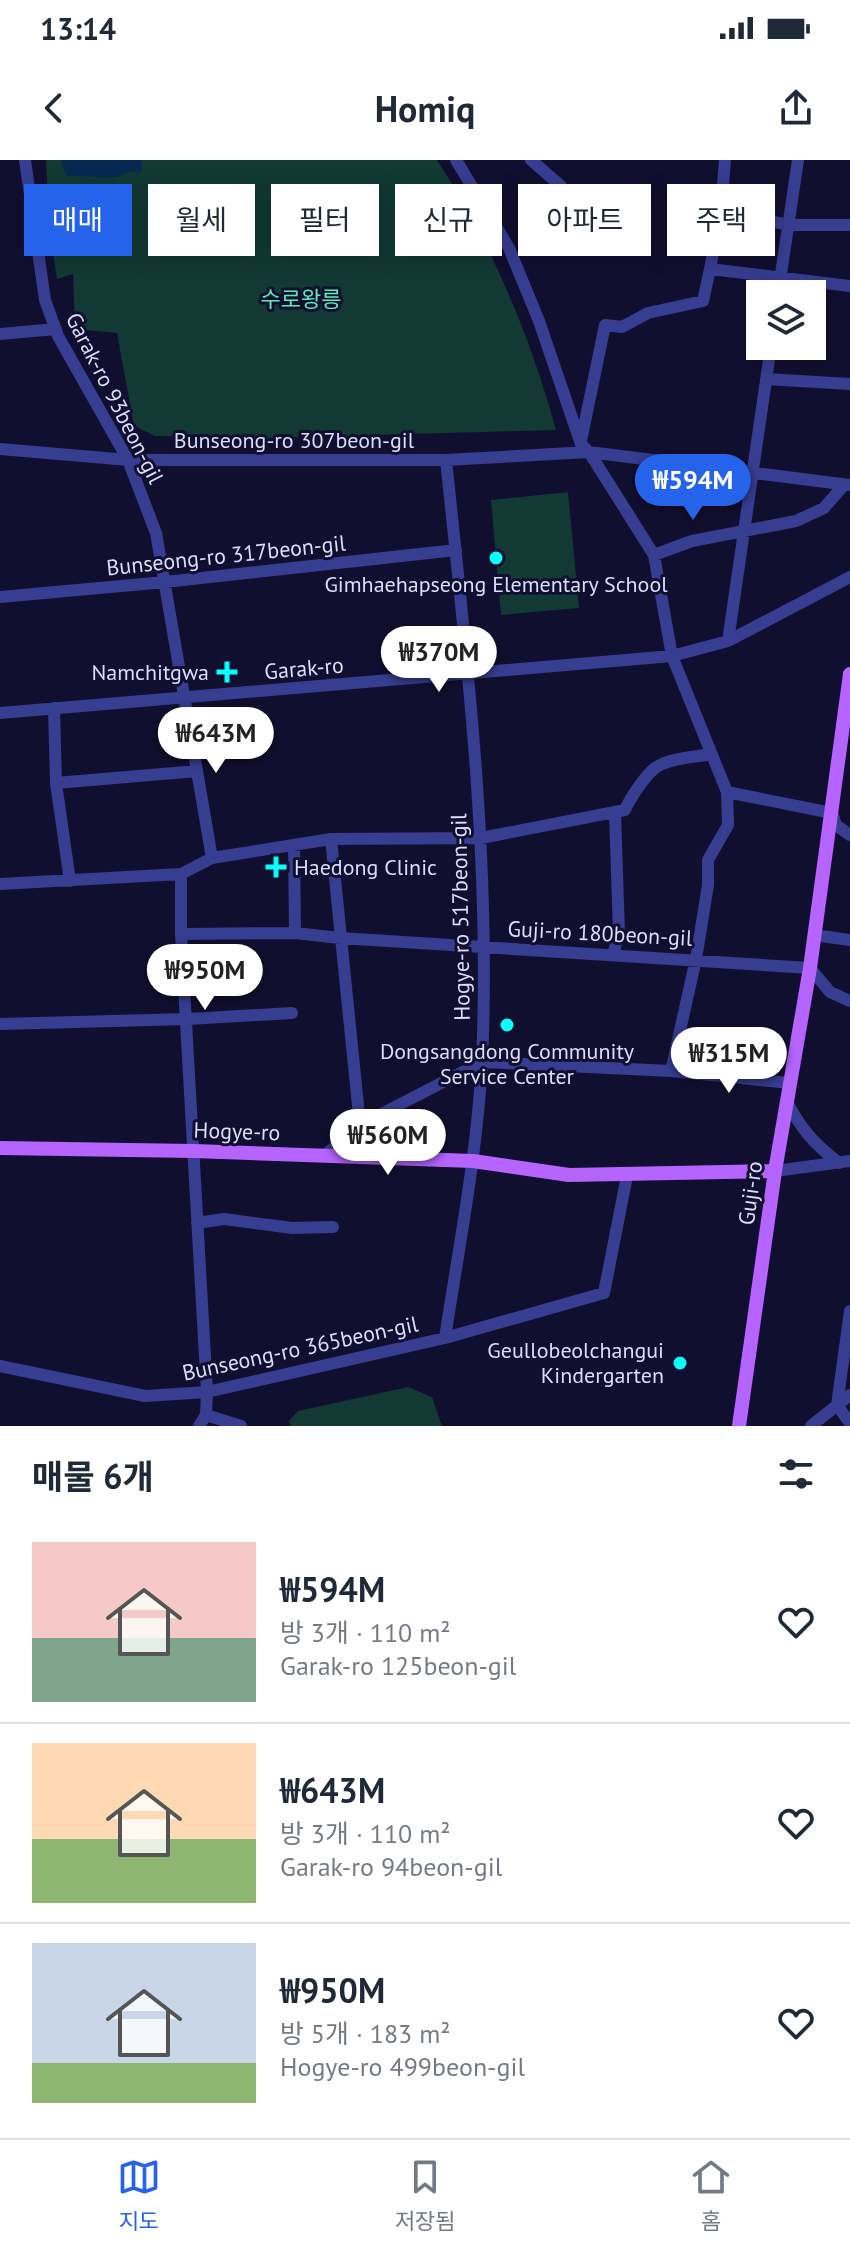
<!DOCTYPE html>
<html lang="ko">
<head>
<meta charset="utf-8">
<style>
	body { margin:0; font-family:"PT Sans","Noto Sans KR",sans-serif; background:#f2f2f3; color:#1f2937; height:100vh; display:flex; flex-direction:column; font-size:30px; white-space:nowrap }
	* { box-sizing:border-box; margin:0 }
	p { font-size:26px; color:#747a83 }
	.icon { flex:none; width:44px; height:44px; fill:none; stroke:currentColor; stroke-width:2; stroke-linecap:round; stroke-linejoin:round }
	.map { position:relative; height:1266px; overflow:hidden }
	.drawer { display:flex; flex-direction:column; background:#fff; flex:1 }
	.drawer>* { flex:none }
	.guide { position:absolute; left:24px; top:24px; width:802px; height:72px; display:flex; gap:16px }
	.controls { position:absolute; left:746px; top:120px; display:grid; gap:16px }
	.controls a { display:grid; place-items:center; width:80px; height:80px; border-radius:0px; background:#fff; box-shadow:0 4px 20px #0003; font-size:40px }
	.price { position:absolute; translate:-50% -68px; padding:0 18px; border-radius:28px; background:#fff; color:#222; font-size:26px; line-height:52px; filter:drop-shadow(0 2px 4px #0008) }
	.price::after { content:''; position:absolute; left:50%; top:48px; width:24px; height:18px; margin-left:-12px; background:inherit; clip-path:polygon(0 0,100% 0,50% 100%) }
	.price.current { background:#2563eb; color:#fff }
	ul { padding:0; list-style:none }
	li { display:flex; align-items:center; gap:24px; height:200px; padding:0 32px }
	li+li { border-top:2px solid #e0e1e3 }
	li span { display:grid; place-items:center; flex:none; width:224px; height:160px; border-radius:0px; color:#555 }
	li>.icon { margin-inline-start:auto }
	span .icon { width:96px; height:96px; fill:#fffc; stroke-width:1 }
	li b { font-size:34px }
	h2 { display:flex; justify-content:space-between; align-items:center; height:96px; padding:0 32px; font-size:34px }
	.chip { padding:0 28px; border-radius:0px; background:#fff; box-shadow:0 4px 20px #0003; font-size:28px; line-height:72px }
	.chip.current { background:#2563eb; color:#fff }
	.status { display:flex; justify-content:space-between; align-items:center; height:56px; padding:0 40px; background:#fff; direction:ltr }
	.status svg { height:22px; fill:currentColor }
	header { display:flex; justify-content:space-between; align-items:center; height:104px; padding:0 32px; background:#fff; font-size:36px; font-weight:700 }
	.tab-bar { display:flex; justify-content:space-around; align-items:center; height:112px; border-top:2px solid #e0e1e3; background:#fff; font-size:22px; color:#747a83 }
	.tab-bar a { display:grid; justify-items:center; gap:4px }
	.tab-bar .current { color:#2563eb }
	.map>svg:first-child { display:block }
	.green { fill:#123934 }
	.water { fill:#062951 }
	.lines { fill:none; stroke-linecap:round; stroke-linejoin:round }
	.minor { stroke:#373d91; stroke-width:12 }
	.major { stroke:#b564ff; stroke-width:14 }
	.poi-dot { fill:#09fffd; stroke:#110f2f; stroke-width:3 }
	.labels { text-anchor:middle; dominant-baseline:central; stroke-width:6; stroke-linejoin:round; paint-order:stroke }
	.park-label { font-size:22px; fill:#5debb8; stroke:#110f2f }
	.street-label { font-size:22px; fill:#ddf; stroke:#110f2f }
	.poi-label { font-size:22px; fill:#ddf; stroke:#110f2f }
</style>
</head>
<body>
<div class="status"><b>13:14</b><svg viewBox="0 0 49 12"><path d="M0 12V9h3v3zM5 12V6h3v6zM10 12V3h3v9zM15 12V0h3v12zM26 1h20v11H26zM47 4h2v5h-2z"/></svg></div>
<header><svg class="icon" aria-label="back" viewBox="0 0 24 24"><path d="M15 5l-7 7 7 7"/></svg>Homiq<svg class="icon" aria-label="share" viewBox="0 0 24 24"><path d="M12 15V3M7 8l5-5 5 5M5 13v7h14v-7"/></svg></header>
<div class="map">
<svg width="850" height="1266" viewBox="0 0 850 1266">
	<rect width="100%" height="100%" fill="#110f2f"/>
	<path class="green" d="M46,0H437C491,83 530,175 556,270L266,278L155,276L134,266L117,173L75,169L73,114L57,119L49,67Z
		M568,332L579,448L501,455L491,340Z
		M408,1227L432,1237L442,1266H291L289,1261L298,1251Z"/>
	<path class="water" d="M62,0H141L142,9L140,13L130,11C114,24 89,14 67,16L61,3Z"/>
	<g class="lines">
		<path class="minor" d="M25,0L45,140L58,176L128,300L156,373L212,698
			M456,0L509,88L539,161L581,284L589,292L654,395L672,496L727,632L728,665L708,700V725L696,799L671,911
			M531,0L561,26
			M721,50L788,65H850
			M710,109L721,50L725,0
			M778,134L798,0
			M0,174L56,169
			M766,219L850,224
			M581,281L605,165L622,167L648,153L703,141L710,109L850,126
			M0,289L128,300H446L589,292L850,325
			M654,395L692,381L796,361L824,348L844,325
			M0,437L165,422L456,390
			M728,481L771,186
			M54,548L56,623L197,611
			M0,553L672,496L728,481L850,417
			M56,623L70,721
			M727,632L832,653L836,665L850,675
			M331,679L360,965
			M294,685L295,773
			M181,714V774L207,1232L206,1255L199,1266
			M0,724L181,714L212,698L331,679L481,678L625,650C630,638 645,616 655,608C669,598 696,597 712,594
			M181,774L295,773L340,778L810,808L830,832L850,841
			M814,775L850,780
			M613,795L619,773L615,653
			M0,864L188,859L292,853
			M787,942C802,970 813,983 839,1003
			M324,996L360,965L482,902L671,911L790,923
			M775,1011L850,1001
			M197,1063L224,1059L292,1068L333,1067
			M850,1151L837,1245L850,1263
			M445,1178C459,1086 477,995 482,902C491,701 467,500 446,300
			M0,1206L145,1236L207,1232L445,1178L604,1133L627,1016
			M206,1255L241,1266
			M811,1266L850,1235"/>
		<path class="major" d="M0,988L194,991L473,1001L569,1015L775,1011
			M739,1266L775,1011L810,808L850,514"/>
	</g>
	<g class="poi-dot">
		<circle cx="496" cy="398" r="8"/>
		<path d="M223 500h8v8h8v8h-8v8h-8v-8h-8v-8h8z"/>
		<path d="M272 695h8v8h8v8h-8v8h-8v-8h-8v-8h8z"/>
		<circle cx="507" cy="865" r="8"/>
		<circle cx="680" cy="1203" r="8"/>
	</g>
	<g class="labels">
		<g class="park-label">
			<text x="301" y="139">수로왕릉</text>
		</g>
		<g class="street-label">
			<text transform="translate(115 238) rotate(63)">Garak-ro 93beon-gil</text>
			<text x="294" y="280">Bunseong-ro 307beon-gil</text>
			<text transform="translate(226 395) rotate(-6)">Bunseong-ro 317beon-gil</text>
			<text transform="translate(304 508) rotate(-5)">Garak-ro</text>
			<text transform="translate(460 757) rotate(-91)">Hogye-ro 517beon-gil</text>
			<text transform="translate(600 773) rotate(3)">Guji-ro 180beon-gil</text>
			<text transform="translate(237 971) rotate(2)">Hogye-ro</text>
			<text transform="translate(750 1033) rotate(-82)">Guji-ro</text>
			<text transform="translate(300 1188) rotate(-12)">Bunseong-ro 365beon-gil</text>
		</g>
		<g class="poi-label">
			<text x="496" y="424">Gimhaehapseong Elementary School</text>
			<text x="209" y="512" text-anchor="end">Namchitgwa</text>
			<text x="294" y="707" text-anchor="start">Haedong Clinic</text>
			<text x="507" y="891">Dongsangdong Community<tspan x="507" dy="25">Service Center</tspan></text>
			<text x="664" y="1190" text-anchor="end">Geullobeolchangui<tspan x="664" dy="25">Kindergarten</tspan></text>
		</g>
	</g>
</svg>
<div class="controls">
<a><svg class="icon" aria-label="layers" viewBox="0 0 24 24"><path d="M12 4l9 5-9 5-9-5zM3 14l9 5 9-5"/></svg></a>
</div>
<b class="price current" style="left:693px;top:362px">₩594M</b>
<b class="price" style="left:439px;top:534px">₩370M</b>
<b class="price" style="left:216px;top:615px">₩643M</b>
<b class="price" style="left:205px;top:852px">₩950M</b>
<b class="price" style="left:729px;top:935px">₩315M</b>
<b class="price" style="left:388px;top:1017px">₩560M</b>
<div class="guide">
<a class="chip current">매매</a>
<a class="chip">월세</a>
<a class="chip">필터</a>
<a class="chip">신규</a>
<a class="chip">아파트</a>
<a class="chip">주택</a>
</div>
</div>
<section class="drawer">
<h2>매물 6개<svg class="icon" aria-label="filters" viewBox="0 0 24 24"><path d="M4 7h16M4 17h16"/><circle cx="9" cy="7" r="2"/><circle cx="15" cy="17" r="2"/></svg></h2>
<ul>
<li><span style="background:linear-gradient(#f6c9c9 60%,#7fa58c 0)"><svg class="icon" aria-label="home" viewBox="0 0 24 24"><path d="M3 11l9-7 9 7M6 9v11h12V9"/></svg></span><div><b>₩594M</b><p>방 3개 · 110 m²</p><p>Garak-ro 125beon-gil</p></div><svg class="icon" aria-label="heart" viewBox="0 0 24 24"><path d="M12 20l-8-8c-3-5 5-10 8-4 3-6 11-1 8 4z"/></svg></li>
<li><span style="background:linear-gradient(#ffd9b3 60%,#8fb573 0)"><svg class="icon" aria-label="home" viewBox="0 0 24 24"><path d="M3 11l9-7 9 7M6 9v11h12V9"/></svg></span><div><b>₩643M</b><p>방 3개 · 110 m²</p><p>Garak-ro 94beon-gil</p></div><svg class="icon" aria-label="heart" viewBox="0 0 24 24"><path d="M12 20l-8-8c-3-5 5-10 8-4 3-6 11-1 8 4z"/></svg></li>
<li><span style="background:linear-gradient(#c9d6e8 75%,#8fb573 0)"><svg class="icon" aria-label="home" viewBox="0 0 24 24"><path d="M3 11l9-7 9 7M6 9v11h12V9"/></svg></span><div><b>₩950M</b><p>방 5개 · 183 m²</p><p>Hogye-ro 499beon-gil</p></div><svg class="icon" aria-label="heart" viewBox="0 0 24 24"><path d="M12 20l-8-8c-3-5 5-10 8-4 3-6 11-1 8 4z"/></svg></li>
</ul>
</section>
<nav class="tab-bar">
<a class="current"><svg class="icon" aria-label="map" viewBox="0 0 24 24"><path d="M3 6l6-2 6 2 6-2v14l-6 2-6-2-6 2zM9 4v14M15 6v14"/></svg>지도</a>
<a><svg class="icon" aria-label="saved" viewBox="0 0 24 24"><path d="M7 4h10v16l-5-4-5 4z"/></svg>저장됨</a>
<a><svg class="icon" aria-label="home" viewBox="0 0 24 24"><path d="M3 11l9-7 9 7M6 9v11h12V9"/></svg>홈</a>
</nav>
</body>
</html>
